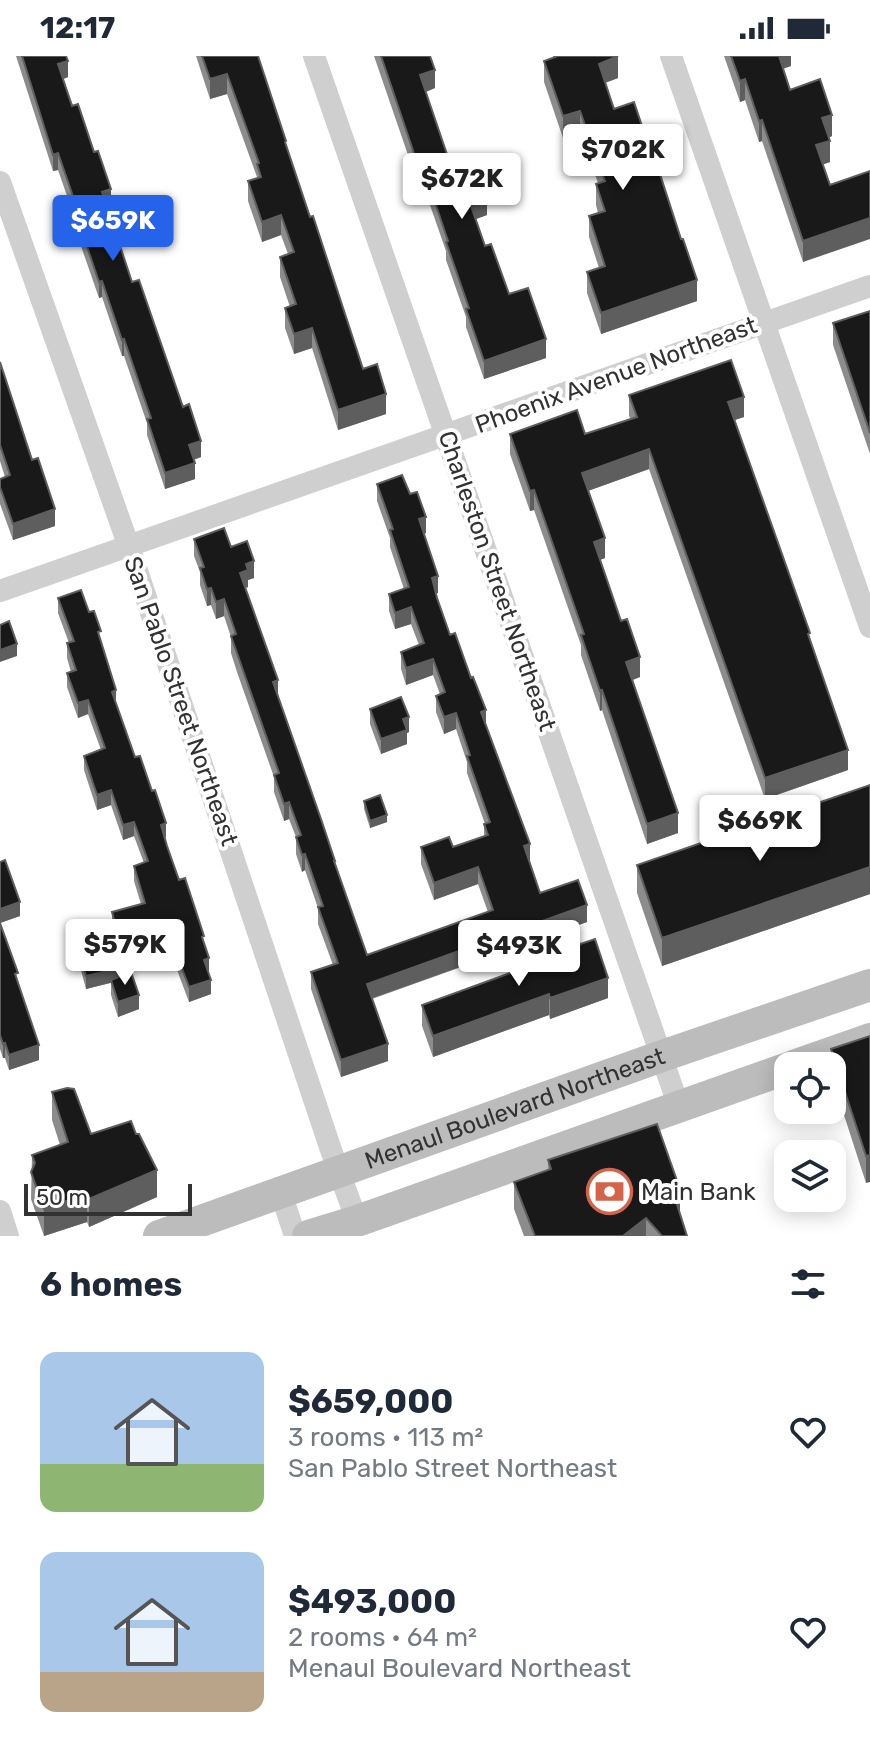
<!DOCTYPE html>
<html lang="en">
<head>
<meta charset="utf-8">
<style>
	body { margin:0; font-family:Rubik,sans-serif; background:#f6f6f7; color:#1f2937; height:100vh; display:flex; flex-direction:column; font-size:30px; white-space:nowrap }
	* { box-sizing:border-box; margin:0 }
	p { font-size:26px; color:#747a83 }
	.icon { flex:none; width:44px; height:44px; fill:none; stroke:currentColor; stroke-width:2; stroke-linecap:round; stroke-linejoin:round }
	.map { position:relative; height:1180px; overflow:hidden }
	.details { display:flex; flex-direction:column; background:#fff; flex:1 }
	.details>* { flex:none }
	.tools { position:absolute; left:774px; top:996px; display:grid; gap:16px }
	.tools a { display:grid; place-items:center; width:72px; height:72px; border-radius:16px; background:#fff; box-shadow:0 4px 20px #0003; font-size:40px }
	.scale { position:absolute; left:24px; bottom:20px; width:168px; box-sizing:border-box; padding-left:8px; border:4px solid #323232; border-top:0; font-size:22px; line-height:28px; white-space:nowrap; color:#323232; -webkit-text-stroke:6px #fff; paint-order:stroke }
	.price { position:absolute; translate:-50% -68px; padding:0 18px; border-radius:8px; background:#fff; color:#222; font-size:26px; line-height:52px; filter:drop-shadow(0 2px 4px #0008) }
	.price::after { content:''; position:absolute; left:50%; top:48px; width:24px; height:18px; margin-left:-12px; background:inherit; clip-path:polygon(0 0,100% 0,50% 100%) }
	.price.active { background:#2563eb; color:#fff }
	ul { padding:0; list-style:none }
	li { display:flex; align-items:center; gap:24px; height:200px; padding:0 40px }
	li span { display:grid; place-items:center; flex:none; width:224px; height:160px; border-radius:16px; color:#555 }
	li>.icon { margin-inline-start:auto }
	span .icon { width:96px; height:96px; fill:#fffc; stroke-width:1 }
	li b { font-size:34px }
	h2 { display:flex; justify-content:space-between; align-items:center; height:96px; padding:0 40px; font-size:34px }
	.status { display:flex; justify-content:space-between; align-items:center; height:56px; padding:0 40px; background:#fff; direction:ltr }
	.status svg { height:22px; fill:currentColor }
	.map>svg:first-child { display:block }
	.lines { fill:none; stroke-linecap:round; stroke-linejoin:round }
	.minor { stroke:#cfcfcf; stroke-width:22 }
	.secondary { stroke:#bcbcbc; stroke-width:32 }
	.wall { fill:#8c8c8c }
	.shaded-wall { fill:#5e5e5e }
	.building { fill:#191919; stroke:#5e5e5e; stroke-width:2 }
	.labels { text-anchor:middle; dominant-baseline:central; stroke-width:8; stroke-linejoin:round; paint-order:stroke }
	.street-label { font-size:24px; fill:#323232; stroke:#fff }
	.poi-label { font-size:24px; fill:#323232; stroke:#fff; text-anchor:start }
</style>
</head>
<body>
<div class="status"><b>12:17</b><svg viewBox="0 0 49 12"><path d="M0 12V9h3v3zM5 12V6h3v6zM10 12V3h3v9zM15 12V0h3v12zM26 1h20v11H26zM47 4h2v5h-2z"/></svg></div>
<div class="map">
<svg width="870" height="1180" viewBox="0 0 870 1180">
	<rect width="100%" height="100%" fill="#fff"/>
	<g class="lines">
		<path class="minor" d="M314,0L679,1051
			M671,0L870,571
			M0,126L129,491L331,1094L357,1165
			M0,535L870,230
			M281,1137L295,1180
			M0,1155L8,1180"/>
		<g class="secondary">
			<path d="M793,1010L870,983"/>
			<path id="s1" d="M159,1180L662,1000L870,929"/>
			<path d="M308,1180L357,1165L788,1012"/>
		</g>
	</g>
	<path class="wall" d="M16,0H66L68,21L63,23L111,149L107,150L132,226L183,351L201,401L194,404L195,423L165,433L147,379V367L124,300H122L102,241L99,242L81,190V180L58,114L53,115Z
		M196,0H258L286,90L363,313L386,358L338,374L312,292L294,298L285,272V252L290,251L280,221V201L288,198L281,179L262,186L248,145V125L257,122V121L227,38L210,43Z
		M374,0H430L435,32L426,36L452,113L487,159L476,163L485,190L509,238L546,302L484,323L466,271V261L446,204V195L423,129L419,131Z
		M553,0H618V22L605,27L614,53L697,245L601,278L587,237V216L599,212L589,181V160L598,157L596,149V128L598,127L580,76L563,82L544,26V5L553,2Z
		M724,0H791V10L783,12L790,34L832,80L829,82L830,106L823,108L803,206L762,85L759,86L745,44L740,46Z
		M870,255V398L833,289V267Z
		M0,306L55,470L13,484L0,448V423L5,421L0,405Z
		M629,339L744,361L735,364L810,582L848,714L765,743L649,413L588,435L605,502L600,504L640,621L633,624L678,777L647,788L602,654L600,655L581,599V589L534,454L530,455L510,398V378H585L631,363L629,360Z
		M377,428L426,477L424,478L438,537H436L450,579L486,668L540,837L587,866L372,943L388,1005L341,1021L311,933V916L333,909L318,868V852L305,814L302,816L296,798V781L289,763L284,765L274,736V721L237,616L231,597V581L224,560L216,563L211,549L207,550L200,529V516L194,500V483L231,491L254,522L248,524V531L245,532L278,641L367,899L488,856L478,828L434,844L421,808V791H453L484,781V768H485L467,717V706L456,673L444,678L436,656V640L440,638L433,619L406,629L401,613V596L419,589L411,568L395,573L389,555V538L404,533L390,491V482L377,445Z
		M58,542L101,586L116,648L135,701L166,781L165,782L167,790L204,888L209,917L211,938L189,946L165,882L153,886L152,883L118,892L112,870V856L141,848L134,825V810L144,807L134,780L123,784L111,749L97,754L84,714V700L101,694L88,658L78,662L67,631V617L71,616L67,602V587H69L58,557Z
		M370,653L409,676L407,677V688L381,698L370,668Z
		M870,729V838L662,910L637,837V809Z
		M364,745L387,766L370,772L364,753Z
		M0,806L20,860L0,867L18,924L39,1004L9,1014L5,1002H3L0,993Z
		M76,884L121,920L139,953L118,961L111,939V927L86,933L76,896Z
		M536,903L608,942L550,963L549,959L433,1001L422,970V949L536,908Z
		M870,980L866,1127L832,1022L831,993Z
		M52,1036L91,1078L157,1141L89,1171L87,1166L44,1180L31,1143L32,1099L60,1089L52,1064Z
		M548,1104L680,1159L687,1180H524L514,1153V1126L548,1114Z"/>
	<path class="shaded-wall" d="M777,0H791V10L777,15Z
		M618,1V22L599,29V8Z
		M68,5V21L58,25V8Z
		M435,14V32L420,38V19Z
		M227,18V38L210,43V23Z
		M745,23V44L740,46V25Z
		M580,55V76L563,82V60Z
		M832,59V80L822,84V62Z
		M762,64V85L759,86V65Z
		M830,85V106L816,111V89Z
		M58,97V114L53,115V99Z
		M423,111V129L419,131V112Z
		M111,133V149L102,152V136Z
		M487,141V159L470,165V147Z
		M281,159V179L262,186V166Z
		M870,162V183L803,206V185Z
		M697,224V245L601,278V257Z
		M102,225V241L99,242V226Z
		M312,272V292L294,298V278Z
		M124,283V300H122V284Z
		M546,283V302L484,323V305Z
		M386,338V358L338,374V354Z
		M744,341V361L728,366V346Z
		M201,385V401L189,405V389Z
		M649,393V413L582,437V417Z
		M195,407V423L165,433V417Z
		M534,434V454L530,455V435Z
		M55,453V470L13,484V468Z
		M426,461V477L419,480V463Z
		M605,482V502L594,506V486Z
		M254,505V522L248,524V531L240,534V517L246,508Z
		M438,520V537L432,539V522Z
		M211,532V549L207,550V533Z
		M224,543V560L216,563V546Z
		M411,551V568L395,573V557Z
		M17,588V600L0,606V594Z
		M640,601V621L626,626V606Z
		M433,603V619L406,629V612Z
		M278,624V641L273,626Z
		M116,634V648L112,636Z
		M602,634V654L600,655V635Z
		M88,644V658L78,662V647Z
		M486,654V671L481,656Z
		M456,657V673L444,678V661Z
		M409,661V676L407,677V688L381,698V683L403,663Z
		M848,694V714L765,743V722Z
		M111,734V749L97,754V739Z
		M289,746V763L284,765V748Z
		M678,757V777L647,788V768Z
		M387,759V766L370,772V765Z
		M134,766V780L123,784V769Z
		M166,767V781L161,783V769Z
		M530,788V805L524,807V790Z
		M305,798V814L302,816V799Z
		M478,811V828L434,844V827Z
		M870,811V838L662,910V882Z
		M20,846V860L0,867V853Z
		M587,849V866L367,944V928Z
		M165,868V882L153,886V872Z
		M152,869V883L118,892V878Z
		M209,902V917L204,918V904Z
		M121,912V924L86,933V920Z
		M608,922V942L550,963V942Z
		M211,924V938L189,946V931Z
		M549,938V959L433,1001V980Z
		M139,939V953L118,961V946Z
		M5,987V1002H3V988Z
		M388,988V1005L341,1021V1004Z
		M39,989V1004L9,1014V999Z
		M870,1099V1126L866,1127V1100Z
		M157,1114V1141L89,1171V1143Z
		M680,1133V1161L674,1139Z
		M87,1138V1166L44,1180V1153Z
		M646,1162V1180H623Z"/>
	<path class="building" d="M22,0H66L68,5L58,8L72,50L78,48L94,96L98,95L111,133L102,136L132,226L139,224L183,351L189,348L201,385L189,389L195,407L165,417L147,363L151,362L124,283L122,284L102,225L99,226L81,173L84,172L58,97L53,99Z
		M202,0H258L286,85L285,86L310,161L313,160L363,313L377,308L386,338L338,354L312,272L294,278L285,252L296,248L280,201L294,196L281,159L262,166L248,125L261,121L257,108L259,107L227,18L210,23Z
		M381,0H430L435,14L420,19L452,113L475,105L487,141L470,147L485,190L491,188L509,238L528,232L546,283L484,305L466,253L469,252L446,186L448,185L423,111L419,112Z
		M558,0H618L599,8L614,53L634,46L644,76L646,75L681,183H683L697,224L601,257L587,216L605,210L589,160L605,155L596,128L605,125L580,55L563,60L544,5Z
		M731,0H779L790,34L820,23L832,59L822,62L830,85L816,89L830,129L870,115V162L803,185L762,64L759,65L745,23L740,25Z
		M870,255V377L833,267Z
		M731,304L744,341L728,346L810,577L808,578L848,694L765,722L649,393L582,417L605,482L594,486L621,565L627,563L640,601L626,606L678,757L647,768L602,634L600,635L581,579L584,578L534,434L530,435L510,378L577,354L585,378L637,361L629,339Z
		M0,306L32,404L38,402L55,453L13,468L0,431V423L10,419L0,389Z
		M402,419L410,438L417,436L426,461L419,463L438,520L432,522L437,542L450,579L455,577L471,622L473,621L486,654L481,656L530,788L524,790L540,837L578,824L587,849L367,928L388,988L341,1004L311,916L338,907L318,851L323,850L305,798L302,799L296,781L301,779L289,746L284,748L274,719L279,717L231,580L236,578L224,543L216,546L211,532L207,533L200,512L204,511L194,483L224,472L231,491L247,485L254,505L246,508L248,514L240,517L278,624L273,626L321,763L335,805H334L367,899L493,854L478,811L434,827L421,791L449,781L453,791L488,779L484,768L490,766L467,700L470,699L456,657L444,661L436,640L445,636L433,603L406,612L401,596L424,587L411,551L395,557L389,538L409,531L390,474L393,473L377,428Z
		M81,534L89,556L94,555L101,575L98,576L116,634L112,636L135,701L140,700L152,735L155,734L166,767L161,769L167,790L179,824L185,822L204,880L202,881L209,902L204,904L211,924L189,931L165,868L153,872L152,869L118,878L112,856L145,847L134,810L148,805L134,766L123,769L111,734L97,739L84,700L105,692L88,644L78,647L67,617L76,614L67,587L74,585L58,542Z
		M9,565L17,588L0,594V569Z
		M401,641L409,661L403,663L407,674L381,683L370,653Z
		M870,729V811L662,882L637,809Z
		M380,739L387,759L370,765L364,745Z
		M5,804L20,846L0,853V806Z
		M0,867L18,917L15,918L39,989L9,999L5,987L3,988L0,979Z
		M107,873L121,912L86,920L76,884Z
		M595,883L608,922L550,942L549,938L433,980L422,949L538,907L536,903Z
		M131,916L139,939L118,946L111,924Z
		M870,980V1099L866,1100L831,993Z
		M67,1032L74,1033L91,1078L131,1065L136,1078H139L157,1114L89,1143L87,1138L44,1153L31,1116L35,1107L32,1099L68,1086L52,1036Z
		M657,1068L680,1133L674,1139L687,1180H662L646,1162L623,1180H535L514,1126L551,1113L548,1104Z"/>
	<defs>
		<symbol id="bank-ring" viewBox="-11 -11 22 22"><circle r="9.5" fill="#fff" stroke="#d46349" stroke-width="1.5"/><path d="M-6-4H6V4H-6ZM0-2.3a2.3 2.3 0 1 0 0 4.6a2.3 2.3 0 1 0 0-4.6Z" fill="#d46349"/></symbol>
	</defs>
	<g fill-rule="evenodd">
		<use href="#bank-ring" x="584" y="1110" width="51" height="51"/>
	</g>
	<g class="labels">
		<g class="street-label">
			<text transform="translate(616 319) rotate(-20)">Phoenix Avenue Northeast</text>
			<text transform="translate(497 525) rotate(71)">Charleston Street Northeast</text>
			<text transform="translate(181 645) rotate(71)">San Pablo Street Northeast</text>
			<text stroke="none"><textPath href="#s1" startOffset="378">Menaul Boulevard Northeast</textPath></text>
		</g>
		<g class="poi-label">
			<text x="641" y="1136">Main Bank</text>
		</g>
	</g>
</svg>
<div class="tools">
<a><svg class="icon" aria-label="locate" viewBox="0 0 24 24"><circle cx="12" cy="12" r="6"/><path d="M12 2v4M12 18v4M2 12h4M18 12h4"/></svg></a>
<a><svg class="icon" aria-label="layers" viewBox="0 0 24 24"><path d="M12 4l9 5-9 5-9-5zM3 14l9 5 9-5"/></svg></a>
</div>
<div class="scale">50 m</div>
<b class="price" style="left:623px;top:136px">$702K</b>
<b class="price" style="left:462px;top:165px">$672K</b>
<b class="price active" style="left:113px;top:207px">$659K</b>
<b class="price" style="left:760px;top:807px">$669K</b>
<b class="price" style="left:125px;top:931px">$579K</b>
<b class="price" style="left:519px;top:932px">$493K</b>
</div>
<section class="details">
<h2>6 homes<svg class="icon" aria-label="filters" viewBox="0 0 24 24"><path d="M4 7h16M4 17h16"/><circle cx="9" cy="7" r="2"/><circle cx="15" cy="17" r="2"/></svg></h2>
<ul>
<li><span style="background:linear-gradient(#a9c7e8 70%,#8fb573 0)"><svg class="icon" aria-label="home" viewBox="0 0 24 24"><path d="M3 11l9-7 9 7M6 9v11h12V9"/></svg></span><div><b>$659,000</b><p>3 rooms · 113 m²</p><p>San Pablo Street Northeast</p></div><svg class="icon" aria-label="heart" viewBox="0 0 24 24"><path d="M12 20l-8-8c-3-5 5-10 8-4 3-6 11-1 8 4z"/></svg></li>
<li><span style="background:linear-gradient(#a9c7e8 75%,#b9a48a 0)"><svg class="icon" aria-label="home" viewBox="0 0 24 24"><path d="M3 11l9-7 9 7M6 9v11h12V9"/></svg></span><div><b>$493,000</b><p>2 rooms · 64 m²</p><p>Menaul Boulevard Northeast</p></div><svg class="icon" aria-label="heart" viewBox="0 0 24 24"><path d="M12 20l-8-8c-3-5 5-10 8-4 3-6 11-1 8 4z"/></svg></li>
</ul>
</section>
</body>
</html>
